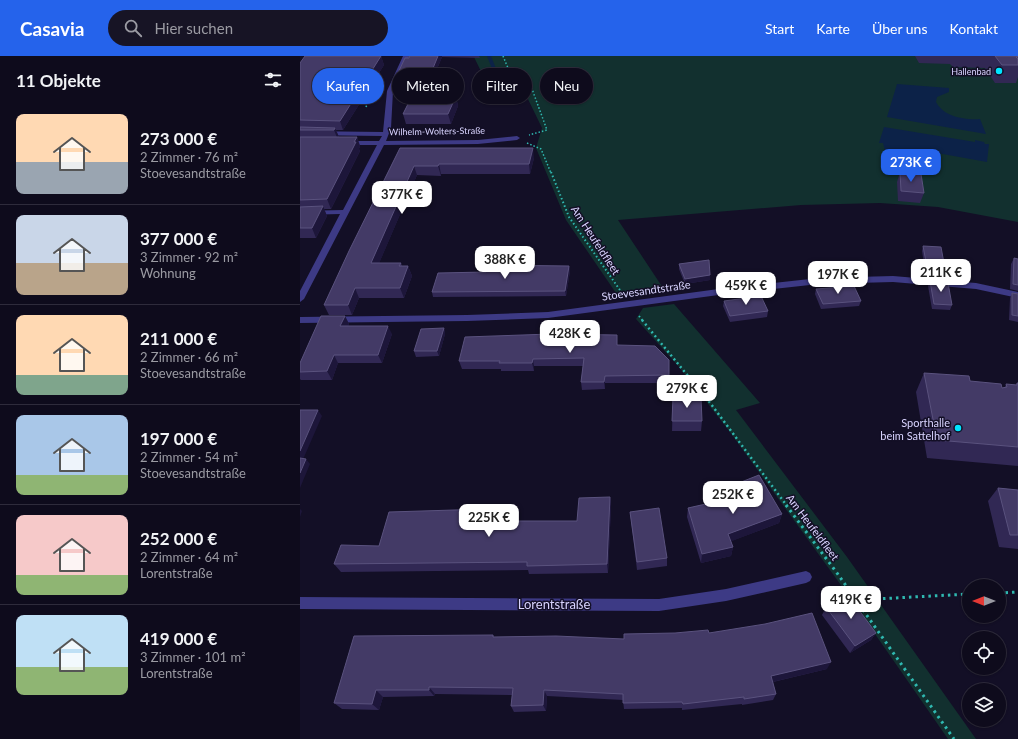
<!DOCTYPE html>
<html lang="de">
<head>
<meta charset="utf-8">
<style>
	body { margin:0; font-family:Lato,sans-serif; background:#171425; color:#f1f3f6; height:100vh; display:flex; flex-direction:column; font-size:15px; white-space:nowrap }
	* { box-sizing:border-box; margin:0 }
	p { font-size:13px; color:#9b9ba3 }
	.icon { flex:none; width:22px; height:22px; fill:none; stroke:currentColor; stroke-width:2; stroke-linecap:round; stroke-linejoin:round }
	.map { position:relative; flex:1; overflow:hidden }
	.details { display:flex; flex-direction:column; background:#0e0b1c; width:300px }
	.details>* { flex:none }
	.hud { position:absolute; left:12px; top:12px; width:380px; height:36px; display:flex; gap:8px }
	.needle { width:26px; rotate:270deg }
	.buttons { position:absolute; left:662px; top:523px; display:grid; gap:8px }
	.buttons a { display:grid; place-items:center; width:44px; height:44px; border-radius:50%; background:#0e0b1c; box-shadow:0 1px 3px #0004,0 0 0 1px #2e2b3b; font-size:20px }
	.price { position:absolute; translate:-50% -34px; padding:0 9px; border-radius:8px; background:#fff; color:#222; font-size:13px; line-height:26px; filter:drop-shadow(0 1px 2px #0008) }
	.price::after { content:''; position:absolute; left:50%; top:24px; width:12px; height:9px; margin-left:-6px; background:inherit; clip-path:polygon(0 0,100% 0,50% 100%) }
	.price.selected { background:#2563eb; color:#fff }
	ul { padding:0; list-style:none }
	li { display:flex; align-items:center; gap:12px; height:100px; padding:0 16px }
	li+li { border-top:1px solid #2e2b3b }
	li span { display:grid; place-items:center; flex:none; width:112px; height:80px; border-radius:8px; color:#555 }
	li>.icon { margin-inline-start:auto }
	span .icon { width:48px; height:48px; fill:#fffc; stroke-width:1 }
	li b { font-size:17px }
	h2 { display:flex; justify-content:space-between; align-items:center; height:48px; padding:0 16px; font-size:17px }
	.chip { padding:0 14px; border-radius:18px; background:#0e0b1c; box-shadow:0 1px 3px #0004,0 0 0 1px #2e2b3b; font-size:14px; line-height:36px }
	.chip.selected { background:#2563eb; color:#fff }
	header { display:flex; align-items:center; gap:24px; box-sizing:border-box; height:56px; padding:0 20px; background:#2563eb; color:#fff }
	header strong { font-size:19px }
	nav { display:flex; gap:22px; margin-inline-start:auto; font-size:14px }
	.search { width:280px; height:36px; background:#171425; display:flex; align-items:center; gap:10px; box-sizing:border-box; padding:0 14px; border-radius:22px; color:#9b9ba3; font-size:15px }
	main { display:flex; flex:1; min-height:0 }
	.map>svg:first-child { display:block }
	.green { fill:#12302f }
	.water { fill:#0c2248 }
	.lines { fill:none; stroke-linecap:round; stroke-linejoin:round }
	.stream { fill:#0c2248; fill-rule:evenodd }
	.path-far3 { stroke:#2fb8b0; stroke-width:1.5; stroke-dasharray:1.5 2; stroke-linecap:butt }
	.path-far2 { stroke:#2fb8b0; stroke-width:2; stroke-dasharray:1.5 2.5; stroke-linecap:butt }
	.path-far1 { stroke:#2fb8b0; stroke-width:2.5; stroke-dasharray:2 3; stroke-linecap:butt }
	.path { stroke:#2fb8b0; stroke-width:3; stroke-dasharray:2.5 4; stroke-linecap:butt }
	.minor { fill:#3d3a85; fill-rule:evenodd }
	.wall { fill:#312854 }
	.shaded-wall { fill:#1d163a }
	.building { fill:#433a66; stroke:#5a527e }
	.poi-dot { fill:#00e5ff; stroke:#130f26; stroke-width:1.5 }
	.labels { text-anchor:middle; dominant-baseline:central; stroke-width:3; stroke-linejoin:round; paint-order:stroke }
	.far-poi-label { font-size:9px; fill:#d9d4ff; stroke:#130f26; text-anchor:end }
	.far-street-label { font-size:9px; fill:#d9d4ff; stroke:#130f26 }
	.street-label { font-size:11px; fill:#d9d4ff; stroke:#130f26 }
	.poi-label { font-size:11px; fill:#d9d4ff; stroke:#130f26; text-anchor:end }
	.near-street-label { font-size:13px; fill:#d9d4ff; stroke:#130f26 }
</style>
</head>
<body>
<header>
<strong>Casavia</strong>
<div class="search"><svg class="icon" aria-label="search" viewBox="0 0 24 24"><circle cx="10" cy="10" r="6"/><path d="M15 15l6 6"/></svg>Hier suchen</div>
<nav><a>Start</a><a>Karte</a><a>Über uns</a><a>Kontakt</a></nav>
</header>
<main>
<section class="details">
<h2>11 Objekte<svg class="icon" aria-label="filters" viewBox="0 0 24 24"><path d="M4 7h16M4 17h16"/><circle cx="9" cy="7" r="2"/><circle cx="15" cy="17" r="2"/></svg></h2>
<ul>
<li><span style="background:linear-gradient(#ffd9b3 60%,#9aa5b1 0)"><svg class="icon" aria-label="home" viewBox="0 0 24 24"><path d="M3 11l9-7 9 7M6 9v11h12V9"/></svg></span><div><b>273 000 €</b><p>2 Zimmer · 76 m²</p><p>Stoevesandtstraße</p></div></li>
<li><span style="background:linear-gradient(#c9d6e8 60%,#b9a48a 0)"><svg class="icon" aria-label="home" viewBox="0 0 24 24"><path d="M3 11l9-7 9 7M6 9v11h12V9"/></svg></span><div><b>377 000 €</b><p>3 Zimmer · 92 m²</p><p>Wohnung</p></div></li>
<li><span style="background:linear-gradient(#ffd9b3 75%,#7fa58c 0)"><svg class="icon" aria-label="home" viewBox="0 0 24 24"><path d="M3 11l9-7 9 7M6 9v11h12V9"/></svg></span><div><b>211 000 €</b><p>2 Zimmer · 66 m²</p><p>Stoevesandtstraße</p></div></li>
<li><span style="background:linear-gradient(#a9c7e8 75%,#8fb573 0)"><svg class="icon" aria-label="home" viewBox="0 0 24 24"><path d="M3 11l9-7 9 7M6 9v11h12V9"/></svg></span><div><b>197 000 €</b><p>2 Zimmer · 54 m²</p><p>Stoevesandtstraße</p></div></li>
<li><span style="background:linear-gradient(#f6c9c9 75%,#8fb573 0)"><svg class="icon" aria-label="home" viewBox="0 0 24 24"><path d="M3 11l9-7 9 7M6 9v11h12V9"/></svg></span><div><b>252 000 €</b><p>2 Zimmer · 64 m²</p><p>Lorentstraße</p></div></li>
<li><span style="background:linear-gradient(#bfe0f5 65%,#8fb573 0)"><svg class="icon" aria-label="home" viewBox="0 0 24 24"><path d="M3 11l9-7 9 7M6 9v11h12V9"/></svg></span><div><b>419 000 €</b><p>3 Zimmer · 101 m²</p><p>Lorentstraße</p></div></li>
</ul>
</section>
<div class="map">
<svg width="718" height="683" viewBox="0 0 718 683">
	<rect width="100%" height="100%" fill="#130f26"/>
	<path class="green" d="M175,0H709L718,13V166L638,151L580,147L501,149L318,164L365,235L318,240L266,164L236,92L242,72L226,39L192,38L174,1Z
		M374,248L460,347L436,354L547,501L676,683H648L543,532L430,376L380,312L336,263L343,252Z"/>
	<path class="water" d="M597,28L649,32V36L637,41L636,46C644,61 664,64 680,63L686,78L587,61Z
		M584,71L675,86V84L684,86L685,88H689L687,106L615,93L608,100L586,99L583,87H579Z"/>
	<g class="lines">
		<path class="stream" d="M187,0H191L202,28L201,29L198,28Z"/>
		<path class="path-far3" d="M203,0L213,24L232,33L247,74L229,79
			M58,47H68
			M66,51L79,22H74
			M227,87L241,93L251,117"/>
		<path class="path-far2" d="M251,116L269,161L322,237
			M339,260L343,265"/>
		<path class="path-far1" d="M342,264L411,348L487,450"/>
		<path class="path" d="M486,449L537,517L654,683
			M699,537L718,536
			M557,544L669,538"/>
		<path class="minor" d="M103,0H109L93,35L91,72L86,85L178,84L217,80L220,82L217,84L178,88L84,89L4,243L0,246V235L40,158L0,159V155L43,154L77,89H45L42,87L45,85H79L82,80L0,79V75L83,76L87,35Z
			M593,220L676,227L718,236V242L676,233L593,226L519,228L426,238L248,262L167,265L0,267V261L167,259L248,256L426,232L519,222Z
			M506,515L510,517L512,521L510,525L506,527L426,545L359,555L0,553V541L359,543L426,533Z"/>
	</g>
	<path class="wall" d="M81,0L84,9L43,74H36L39,81H57L60,90L59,93L60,95L31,153H24L27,160L16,182H0V7Z
		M109,0H179L180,2L142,1L126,40H156L158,50L151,68H106L103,58L111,43L103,44Z
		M615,0H718V21L716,27H695L685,12L653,11L650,8L619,7Z
		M100,92L234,102L230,118H141V120L117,119L79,207H101L102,210H108L112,220L104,242H59L52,259H29L24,249Z
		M600,116L624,137L620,147L598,145L597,126Z
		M623,190L646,218L644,223L626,221L622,195Z
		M714,202L718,203V235L710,233L711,208Z
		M379,208L410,219V224L385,228L379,213Z
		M269,210L270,215L266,240L133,241L132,236Z
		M630,225L652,249L650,254L632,253L628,230Z
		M516,233L561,245L559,250L521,253L515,238Z
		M712,237L718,238V266L709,264L710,242Z
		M424,245L468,255L467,261L430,266L423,250Z
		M45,260L49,268L48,270L92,278L82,307H38L32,324H1L0,323V307Z
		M144,272L145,278L139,300L116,301L114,295Z
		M317,289L369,319V327H305V333L282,334L281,326L283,310H234V315H201V313H162L159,305Z
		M624,317L670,325L702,332L705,331L706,328L716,329L717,327H718V410L627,402L616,336Z
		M373,341L402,365L401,375H372Z
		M431,430L482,458L479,467L431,485L433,491L431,500L401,507L387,461L388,452L431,443L429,439Z
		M698,432L718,434V493L699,491L688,445Z
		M310,441L311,450L308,517L229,518L228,514L41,516L34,508L79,490L187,453L218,458L217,465H277Z
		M330,456L367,502V510L337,514Z
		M526,551L576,577L571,584L550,597L522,559Z
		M409,577L527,613L473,626L476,638L473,644L442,649V648L382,654V652L324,653L323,644L247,640L246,655L214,656L211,650L212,639L135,638L134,640L83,641L79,654L42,653L34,647L193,579L194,581L324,583Z"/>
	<path class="shaded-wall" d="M81,0L84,9L43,74L40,65Z
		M138,0H142V1L125,41L103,44L101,37Z
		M156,40L158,50L151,68L148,58Z
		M35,72L39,81L38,84L34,74Z
		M57,81L60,90L59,93L60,95L31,153L27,143Z
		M233,92L234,102L230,118L229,108Z
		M139,108L141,118V120L138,110Z
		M114,110L117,119L75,217L71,207Z
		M23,150L27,160L16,182L12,172Z
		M108,210L112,220L104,242L100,232Z
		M269,210L270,215L266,240L265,235Z
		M410,219V224L385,228V223Z
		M55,232L59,242L52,259L48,249Z
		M45,260L49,268L45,278L40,270Z
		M88,270L92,278L82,307L78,299Z
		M144,272L145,278L139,300L137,295Z
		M34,299L38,307L32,324L27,315Z
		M233,303L234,310V315L232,307Z
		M305,320V333L304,326Z
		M18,354L22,360L1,408L0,407V395Z
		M6,403L10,408L0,432V417Z
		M310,441L311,450L308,517L307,508Z
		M215,449L218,458L215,474L212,465Z
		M0,453L2,455L0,461Z
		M482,458L479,467L427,487L428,478Z
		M433,491L431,500L401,507L402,498Z
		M576,577L571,584L550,597L555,590Z
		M531,606L527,613L468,627L471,620Z
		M129,631L135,638L134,640L129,634Z
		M76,634L83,641L79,654L72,648Z
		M244,634L247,640L246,655L243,649Z"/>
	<path class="building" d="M5,0H81L40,65L0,64V7Z
		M109,0H138L124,34L101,37L97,19L105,2H109Z
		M695,0H718V1H716L718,3V9H702Z
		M112,40H156L148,58H103Z
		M0,71L35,72L34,74H0Z
		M0,81H57L54,86H56L27,143L0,144Z
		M100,92H233L229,108H139L138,110H114L71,207H101L99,210H108L100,232H55L48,249H24L49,195Z
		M600,116L621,118L624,137L601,135Z
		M23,150L12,172H0V151Z
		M623,190L641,191L646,218L628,216Z
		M714,202L718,203V229L713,228Z
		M409,204L410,219L385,223L379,208Z
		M188,209L269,210L265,235L132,236L138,217L186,216Z
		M630,225L648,227L652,249L634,248Z
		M554,230L561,245L523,248L516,233Z
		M712,237L718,238V260L712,259Z
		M461,240L468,255L430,260L424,245Z
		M21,260H45L40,270H88L78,299H34L27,315L0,316V307Z
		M144,272L137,295H114L121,273Z
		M251,278L317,279V289L355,290L369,304V319L305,320L304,326H281L284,302L233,303L232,307H199L200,305H159L165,281Z
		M624,317L669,320L670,325L701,328L702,332L707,331L706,328L717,329V327H718V391L637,384Z
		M373,341L401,342L402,365H372Z
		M0,354H18L0,395Z
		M0,402L6,403L0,417Z
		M459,419L482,458L428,478L433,491L402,498L388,452L437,441L431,430Z
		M698,432L718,434V479H710Z
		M310,441L307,508L227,510V506L34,508L41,489L79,490L89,456L187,453L188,449H215L212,465H277L279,442Z
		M359,452L367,502L337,506L330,456Z
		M547,538L576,577L555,590L526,551Z
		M512,557L531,606L471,620L476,638L444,643V641L383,648L382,646L323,647V638L244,634L243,649L211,650L213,632L129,631V634H76L72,648L34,647L54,580L193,579V581L256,580L324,583V578L375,577L408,574L409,577L465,568Z"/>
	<g class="poi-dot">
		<circle cx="699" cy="15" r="4"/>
		<circle cx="658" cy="372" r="4"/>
	</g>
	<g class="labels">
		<g class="far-poi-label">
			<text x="691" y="15">Hallenbad</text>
		</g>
		<g class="far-street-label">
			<text transform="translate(137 75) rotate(-1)">Wilhelm-Wolters-Straße</text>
		</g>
		<g class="street-label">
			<text transform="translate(296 184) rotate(57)">Am Heufeldfleet</text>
			<text transform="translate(346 234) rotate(-8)">Stoevesandtstraße</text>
			<text transform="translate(513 471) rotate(53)">Am Heufeldfleet</text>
		</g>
		<g class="poi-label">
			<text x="650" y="366">Sporthalle<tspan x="650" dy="13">beim Sattelhof</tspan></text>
		</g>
		<g class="near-street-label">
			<text x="254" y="548">Lorentstraße</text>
		</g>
	</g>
</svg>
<div class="buttons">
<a><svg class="needle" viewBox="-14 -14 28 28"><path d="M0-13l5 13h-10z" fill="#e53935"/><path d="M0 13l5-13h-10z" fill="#9b9ba3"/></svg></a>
<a><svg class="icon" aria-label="locate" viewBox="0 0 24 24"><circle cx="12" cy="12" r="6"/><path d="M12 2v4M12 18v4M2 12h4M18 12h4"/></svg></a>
<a><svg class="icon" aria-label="layers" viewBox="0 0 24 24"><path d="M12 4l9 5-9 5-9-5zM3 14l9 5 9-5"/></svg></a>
</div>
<b class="price selected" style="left:611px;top:127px">273K €</b>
<b class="price" style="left:102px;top:159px">377K €</b>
<b class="price" style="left:205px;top:224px">388K €</b>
<b class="price" style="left:641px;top:237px">211K €</b>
<b class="price" style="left:538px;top:239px">197K €</b>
<b class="price" style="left:446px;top:250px">459K €</b>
<b class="price" style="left:270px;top:298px">428K €</b>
<b class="price" style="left:387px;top:353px">279K €</b>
<b class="price" style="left:433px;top:459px">252K €</b>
<b class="price" style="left:189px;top:482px">225K €</b>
<b class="price" style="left:551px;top:564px">419K €</b>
<div class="hud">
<a class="chip selected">Kaufen</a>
<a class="chip">Mieten</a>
<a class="chip">Filter</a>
<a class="chip">Neu</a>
</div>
</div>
</main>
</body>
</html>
